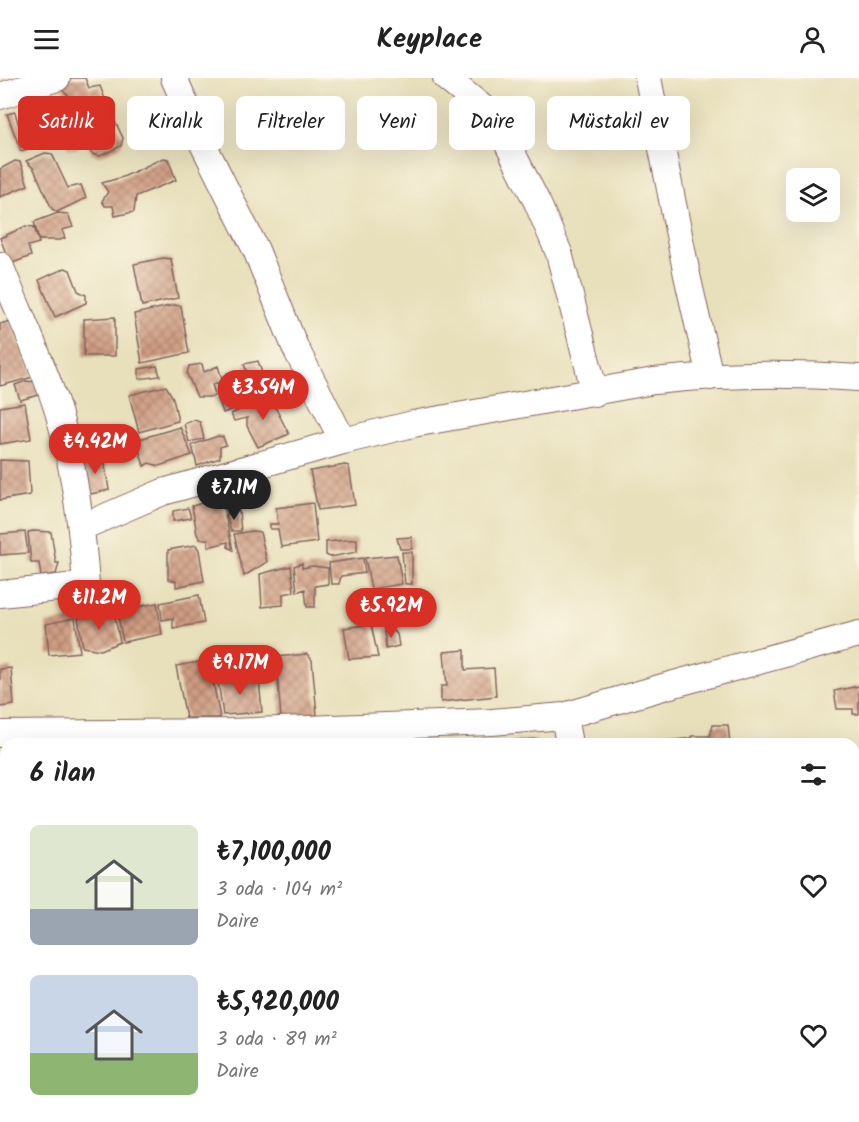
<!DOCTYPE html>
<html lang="tr">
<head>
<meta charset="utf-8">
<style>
	body { margin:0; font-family:Kalam,sans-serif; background:#f2f2f2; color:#222; height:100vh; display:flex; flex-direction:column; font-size:22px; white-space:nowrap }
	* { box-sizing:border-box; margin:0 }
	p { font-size:20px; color:#767676 }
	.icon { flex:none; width:33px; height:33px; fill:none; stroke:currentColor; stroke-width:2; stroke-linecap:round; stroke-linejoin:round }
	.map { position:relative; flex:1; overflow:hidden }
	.drawer { position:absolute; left:0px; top:660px; width:860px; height:384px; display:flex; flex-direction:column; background:#fff; border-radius:18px 18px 0 0; box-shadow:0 6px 24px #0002 }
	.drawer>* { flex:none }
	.guide { position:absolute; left:18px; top:18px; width:824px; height:54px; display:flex; gap:12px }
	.tools { position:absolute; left:786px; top:90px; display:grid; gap:12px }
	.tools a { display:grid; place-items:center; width:54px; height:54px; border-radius:9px; background:#fff; box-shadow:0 6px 24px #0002; font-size:30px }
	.price { position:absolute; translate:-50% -51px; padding:0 14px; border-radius:21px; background:#d93025; color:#fff; font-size:20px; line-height:39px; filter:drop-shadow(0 2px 3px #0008) }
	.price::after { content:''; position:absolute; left:50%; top:36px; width:18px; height:14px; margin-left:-9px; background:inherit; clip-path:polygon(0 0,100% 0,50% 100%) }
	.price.selected { background:#222; color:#fff }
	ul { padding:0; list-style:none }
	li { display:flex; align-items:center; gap:18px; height:150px; padding:0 30px }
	li span { display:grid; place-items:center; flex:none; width:168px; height:120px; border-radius:9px; color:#555 }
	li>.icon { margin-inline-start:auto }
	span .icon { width:72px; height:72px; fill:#fffc; stroke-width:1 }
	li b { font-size:26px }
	h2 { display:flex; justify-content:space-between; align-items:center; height:72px; padding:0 30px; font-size:26px }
	.chip { padding:0 21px; border-radius:9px; background:#fff; box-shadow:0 6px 24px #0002; font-size:21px; line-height:54px }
	.chip.selected { background:#d93025; color:#fff }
	header { display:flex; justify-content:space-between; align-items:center; height:78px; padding:0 30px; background:#fff; font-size:27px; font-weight:700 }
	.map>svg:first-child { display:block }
	.building { fill:url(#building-cross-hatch) }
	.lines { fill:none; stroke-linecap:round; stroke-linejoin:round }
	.street-casing { stroke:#81635d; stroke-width:28 }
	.street { stroke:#fff; stroke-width:26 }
</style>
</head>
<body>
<header><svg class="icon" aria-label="menu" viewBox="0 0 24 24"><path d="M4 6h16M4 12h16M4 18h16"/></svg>Keyplace<svg class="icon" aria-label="person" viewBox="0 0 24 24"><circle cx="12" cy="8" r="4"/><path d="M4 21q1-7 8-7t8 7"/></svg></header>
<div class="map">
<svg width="859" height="1044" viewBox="0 0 859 1044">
	<defs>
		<pattern id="building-cross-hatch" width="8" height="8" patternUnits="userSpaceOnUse" patternTransform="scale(1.5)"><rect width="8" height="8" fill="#cf9d82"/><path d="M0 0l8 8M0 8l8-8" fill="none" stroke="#aa7f6b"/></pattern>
	</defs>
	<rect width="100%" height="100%" fill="#fcf5e5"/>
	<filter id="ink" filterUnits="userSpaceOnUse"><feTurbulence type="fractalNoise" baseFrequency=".0167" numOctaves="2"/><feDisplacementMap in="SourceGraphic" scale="12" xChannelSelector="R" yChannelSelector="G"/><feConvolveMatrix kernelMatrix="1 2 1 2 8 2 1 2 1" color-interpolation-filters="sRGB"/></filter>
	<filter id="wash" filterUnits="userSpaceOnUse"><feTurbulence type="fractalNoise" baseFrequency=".008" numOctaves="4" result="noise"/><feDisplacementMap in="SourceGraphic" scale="24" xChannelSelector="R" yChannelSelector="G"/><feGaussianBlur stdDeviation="1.35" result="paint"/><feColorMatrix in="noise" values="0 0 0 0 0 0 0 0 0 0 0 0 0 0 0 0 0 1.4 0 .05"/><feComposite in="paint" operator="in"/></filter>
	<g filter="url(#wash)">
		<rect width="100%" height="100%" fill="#e8e0bb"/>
		<g id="blocks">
			<path class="building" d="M70,0H85L89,10L100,8L107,26L78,39L74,36L69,18L63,13V3Z
				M63,25L68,26L73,45L84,60V65L76,71H68L66,60L53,63V55L42,36Z
				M15,34L18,45L39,37L49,55V63L21,73L7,36Z
				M92,35L97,45L113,39L123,60L121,68L100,78L92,76L76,44L79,39Z
				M45,75L52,76L68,110L81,107L86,120L57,134L52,131L34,91L26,83Z
				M163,80L168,81L176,102L136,118L134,134L115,138L113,128H105L102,123L108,114L102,105L123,99Z
				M15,83L20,84L28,107L0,119V91Z
				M58,135L68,136L73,149L62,152L65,160L60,162H39L34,144Z
				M26,148L34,149L39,165L28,168L31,178L10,186L0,160Z
				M163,180L171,181L178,220L142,228L134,186Z
				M65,190L70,192L78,213L86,217V225L55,239L39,202Z
				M174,227L181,228L189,275L142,285L134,236Z
				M115,239V278H84V241Z
				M10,243L33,299L0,308V246Z
				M258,283L265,304H250L244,286Z
				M202,286L204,294L218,288L223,304L212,306L215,317L212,319H197L187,296L189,288Z
				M157,288L160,298L139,301V291Z
				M26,303L36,304L39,317L20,322L15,307Z
				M265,307L270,317L223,335L218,320Z
				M166,308L173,320L178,343L139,354L129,317Z
				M273,317V325L289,356L258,369L247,348V340L234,343L231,336Z
				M25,325L31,361L0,366V329Z
				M194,342L200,344L204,361L189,364L184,346Z
				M180,349L192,377L159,388L149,385L144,388L136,362Z
				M218,358L223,359L226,367L220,369V380L197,388L192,367Z
				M91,367L94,375L81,377L78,370Z
				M99,376L104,381L109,412L86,417L81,381Z
				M0,382L28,383L30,417L0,422Z
				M345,387L349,388L355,427L318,432L310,393Z
				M220,420L223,428L233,472L228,469V464L208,469V461H200L197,456L192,428Z
				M313,425L317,464L281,469L278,451H270V446H278L276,430Z
				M188,430L191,440L173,443V433Z
				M239,433L241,453H231L226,435Z
				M33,453L51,454L56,485H59L56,496L41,498L39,485H31L28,454Z
				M252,453L260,454L267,484L244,498L234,456Z
				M25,454L28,475L0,477V456Z
				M412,459V471H400L397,460Z
				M357,461V474L330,479L326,477V464Z
				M196,467L199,472L204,503L176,509V503L168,501V472Z
				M402,474H412V506H405Z
				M397,477L402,506L371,511L365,480Z
				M363,480L365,495L341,498L339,506H331L329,485Z
				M302,485V490L313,488L328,490V506L315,508V529H307L305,511L297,514L294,488Z
				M291,488L294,514L283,516V527L262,529L260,496Z
				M199,517L204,545L173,550V540L162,542L160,525Z
				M157,525L162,556L123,564L117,533Z
				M114,535L120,564L101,572L83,569L78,540Z
				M75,540L80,574L49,577L46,546Z
				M371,546L378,579L349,581L344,550Z
				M392,552L397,556L399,568L386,571L384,553Z
				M465,572V592L494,590L496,618L441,624V608H447L444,574Z
				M307,576L312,582L317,637L281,640L276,579Z
				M209,582L220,640H186L176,588Z
				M11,590L14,627L0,629V591Z
				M236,595H249V603L259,601L262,634L223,637L218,603H236Z
				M859,608V636H853V631H837L834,613Z
				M713,647H728L730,666H693L692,658H710Z
				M692,660V666H649V665Z
				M536,661L537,666H513V663Z
				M859,683V722H858L854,684Z
				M1,890L6,909V936L0,938Z
				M56,1038H101L102,1044H58Z
				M362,1038H378L379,1044H340Z
				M490,1038H527V1041L517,1044H492Z
				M736,1038H779L780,1044L736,1043Z"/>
		</g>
	</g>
	<g filter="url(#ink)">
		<use href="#blocks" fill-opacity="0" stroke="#81635d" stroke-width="1.5"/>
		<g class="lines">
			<defs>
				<path id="street" d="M174,0L203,66L256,172L295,269L343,363
					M446,0L494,39L537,124L559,175L595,315
					M648,0L687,197L710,299
					M0,18L57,0
					M0,187C18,233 41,281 56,327C74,385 82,447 86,507L0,516
					M82,449L163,414L343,363L413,346L654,303C722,296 791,295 859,300
					M564,638L569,666
					M0,656L229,654L492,644L564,638L663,609L859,556
					M854,853H859
					M438,1038L440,1044
					M668,1038L670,1044"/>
			</defs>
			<use href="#street" class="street-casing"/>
			<use href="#street" class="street"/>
		</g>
	</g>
</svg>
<div class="tools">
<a><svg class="icon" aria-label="layers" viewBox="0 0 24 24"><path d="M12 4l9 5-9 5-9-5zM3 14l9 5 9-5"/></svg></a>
</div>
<b class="price" style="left:263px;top:343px">₺3.54M</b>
<b class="price" style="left:95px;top:397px">₺4.42M</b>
<b class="price selected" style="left:234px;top:443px">₺7.1M</b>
<b class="price" style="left:99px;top:553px">₺11.2M</b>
<b class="price" style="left:391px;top:561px">₺5.92M</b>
<b class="price" style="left:240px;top:618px">₺9.17M</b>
<div class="guide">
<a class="chip selected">Satılık</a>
<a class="chip">Kiralık</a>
<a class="chip">Filtreler</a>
<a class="chip">Yeni</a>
<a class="chip">Daire</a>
<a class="chip">Müstakil ev</a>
</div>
<section class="drawer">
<h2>6 ilan<svg class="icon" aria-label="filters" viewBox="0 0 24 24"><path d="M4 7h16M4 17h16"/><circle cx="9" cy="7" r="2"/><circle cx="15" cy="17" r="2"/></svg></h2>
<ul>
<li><span style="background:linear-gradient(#dfe7d0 70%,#9aa5b1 0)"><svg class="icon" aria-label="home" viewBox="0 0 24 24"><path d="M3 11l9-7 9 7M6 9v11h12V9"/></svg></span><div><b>₺7,100,000</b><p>3 oda · 104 m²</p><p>Daire</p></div><svg class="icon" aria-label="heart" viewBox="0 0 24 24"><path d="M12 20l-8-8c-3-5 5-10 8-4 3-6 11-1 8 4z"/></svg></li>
<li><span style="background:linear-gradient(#c9d6e8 65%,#8fb573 0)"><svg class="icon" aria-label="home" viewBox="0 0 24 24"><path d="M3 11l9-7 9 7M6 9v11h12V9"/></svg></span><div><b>₺5,920,000</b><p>3 oda · 89 m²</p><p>Daire</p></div><svg class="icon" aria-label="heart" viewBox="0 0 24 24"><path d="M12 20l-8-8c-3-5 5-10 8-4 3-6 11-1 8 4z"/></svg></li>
</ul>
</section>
</div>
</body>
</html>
